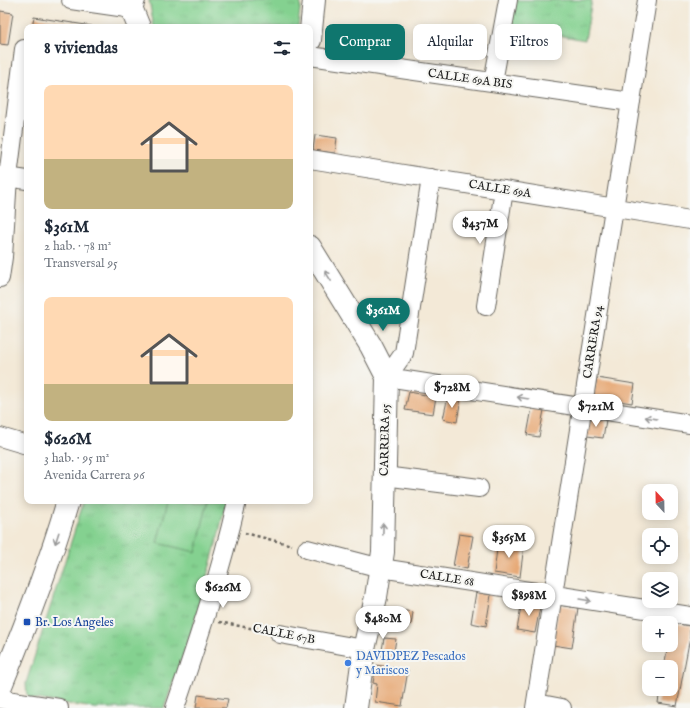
<!DOCTYPE html>
<html lang="es">
<head>
<meta charset="utf-8">
<style>
	body { margin:0; font-family:"IM FELL English",serif; background:#f2f2f3; color:#1f2937; height:100vh; display:flex; flex-direction:column; font-size:15px; white-space:nowrap }
	* { box-sizing:border-box; margin:0 }
	p { font-size:13px; color:#747a83 }
	.icon { flex:none; width:22px; height:22px; fill:none; stroke:currentColor; stroke-width:2; stroke-linecap:round; stroke-linejoin:round }
	.map { position:relative; flex:1; overflow:hidden }
	.details { position:absolute; left:24px; top:24px; width:289px; height:480px; display:flex; flex-direction:column; background:#fff; border-radius:8px; box-shadow:0 2px 10px #0003 }
	.details>* { flex:none }
	.guide { position:absolute; left:325px; top:24px; width:305px; height:36px; display:flex; gap:8px }
	.needle { width:26px; rotate:338deg }
	.controls { position:absolute; left:642px; top:484px; display:grid; gap:8px }
	.controls a { display:grid; place-items:center; width:36px; height:36px; border-radius:8px; background:#fff; box-shadow:0 2px 10px #0003; font-size:20px }
	.price { position:absolute; translate:-50% -34px; padding:0 9px; border-radius:14px; background:#fff; color:#222; font-size:13px; line-height:26px; filter:drop-shadow(0 1px 2px #0008) }
	.price::after { content:''; position:absolute; left:50%; top:24px; width:12px; height:9px; margin-left:-6px; background:inherit; clip-path:polygon(0 0,100% 0,50% 100%) }
	.price.selected { background:#0f766e; color:#fff }
	ul { padding:0; list-style:none }
	li { display:grid; align-content:center; gap:8px; height:212px; padding:0 20px }
	li span { display:grid; place-items:center; height:124px; border-radius:8px; color:#555 }
	li>.icon { margin-inline-start:auto }
	span .icon { width:72px; height:72px; fill:#fffc; stroke-width:1 }
	li b { font-size:17px }
	h2 { display:flex; justify-content:space-between; align-items:center; height:48px; padding:0 20px; font-size:17px }
	.tag { padding:0 14px; border-radius:8px; background:#fff; box-shadow:0 2px 10px #0003; font-size:14px; line-height:36px }
	.tag.selected { background:#0f766e; color:#fff }
	.map>svg:first-child { display:block }
	.grass { fill:url(#grass-tufts); stroke:#507656 }
	.pitch { fill:#84d190; stroke:#507656 }
	.building { fill:#e7aa78 }
	.lines { fill:none; stroke-linecap:round; stroke-linejoin:round }
	.minor-casing { stroke:#67645d; stroke-width:20 }
	.major-casing { stroke:#67645d; stroke-width:24 }
	.path { stroke:#67645d; stroke-width:2.5; stroke-dasharray:3 3; stroke-linecap:butt }
	.minor { stroke:#fff; stroke-width:18 }
	.major { stroke:#fff; stroke-width:22 }
	.oneway { stroke:#999 }
	.transit-dot { fill:#1a4fb4; stroke:#f6f6f2; stroke-width:1.5 }
	.shop-dot { fill:#3f7fe0; stroke:#f6f6f2; stroke-width:1.5 }
	.labels { text-anchor:middle; dominant-baseline:central; stroke-width:4; stroke-linejoin:round; paint-order:stroke }
	.street-label { font-size:12px; fill:#1c1c1c; stroke:#f6f6f2 }
	.transit-label { font-size:12px; fill:#164399; stroke:#f6f6f2; text-anchor:start }
	.shop-label { font-size:12px; fill:#366cbe; stroke:#f6f6f2; text-anchor:start }
</style>
</head>
<body>
<div class="map">
<svg width="690" height="708" viewBox="0 0 690 708">
	<defs>
		<pattern id="grass-tufts" width="24" height="20" patternUnits="userSpaceOnUse"><rect width="24" height="20" fill="#84d190"/><path d="M3 7l-1-3M5 7V3M7 7l1-3M15 17l-1-3M17 17v-4M19 17l1-3" fill="none" stroke="#71b37c"/></pattern>
	</defs>
	<rect width="100%" height="100%" fill="#f6f6f2"/>
	<filter id="ink" filterUnits="userSpaceOnUse"><feTurbulence type="fractalNoise" baseFrequency=".025" numOctaves="2"/><feDisplacementMap in="SourceGraphic" scale="8" xChannelSelector="R" yChannelSelector="G"/><feConvolveMatrix kernelMatrix="1 2 1 2 8 2 1 2 1" color-interpolation-filters="sRGB"/></filter>
	<filter id="wash" filterUnits="userSpaceOnUse"><feTurbulence type="fractalNoise" baseFrequency=".012" numOctaves="4" result="noise"/><feDisplacementMap in="SourceGraphic" scale="16" xChannelSelector="R" yChannelSelector="G"/><feGaussianBlur stdDeviation="0.9" result="paint"/><feColorMatrix in="noise" values="0 0 0 0 0 0 0 0 0 0 0 0 0 0 0 0 0 1.4 0 .05"/><feComposite in="paint" operator="in"/></filter>
	<g filter="url(#wash)">
		<rect width="100%" height="100%" fill="#f3e9d7"/>
		<path class="grass" d="M149,0H301L298,27H154Z
			M508,0H592L585,40L503,25Z
			M84,501H226L218,537L193,627L164,708H95L30,698L27,695L26,683Z"/>
		<path class="pitch" d="M168,501H208L196,552L157,543Z"/>
		<g id="blocks">
			<path class="building" d="M0,11L13,13L8,45L0,44Z
				M34,17L92,26L91,27H32Z
				M329,33L367,38L365,48L328,43Z
				M315,135L337,138L335,153L313,150Z
				M597,378L635,384L632,403L593,397Z
				M409,392L436,397L433,414L405,410Z
				M448,396L461,398L457,422L443,419Z
				M532,408L544,410L539,437L527,435Z
				M590,417L606,420L603,438L587,436Z
				M459,534L473,536L467,569L453,566Z
				M498,541L524,545L520,577L494,573Z
				M476,592L491,595L486,626L471,623Z
				M522,600L538,603L540,607L535,633L517,630Z
				M559,605L578,608L572,648L553,645Z
				M387,608L413,612L411,625L385,621Z
				M672,623L690,626V637L677,706L658,703L660,689H671V667H664L668,645H671Z
				M384,638L396,639L393,658L381,656Z
				M376,665L408,670L402,706L375,702L377,684L373,683Z
				M198,695L228,699L226,708H196Z"/>
		</g>
	</g>
	<g filter="url(#ink)">
		<use href="#blocks" fill-opacity="0" stroke="#67645d" stroke-width="1"/>
		<g class="lines">
			<defs>
				<path id="minor" d="M71,0L133,9L136,0
					M310,56L631,102
					M493,82L508,0
					M310,159L690,220
					M0,176L27,180
					M431,178L404,353L387,377L690,424
					M0,278L3,257L8,177L24,49
					M486,306L504,190
					M0,437L27,445
					M384,476L479,488
					M307,549L381,568L690,616
					M280,634L364,649
					M0,699L59,708
					M536,703L562,708
					M175,708C198,640 221,571 237,501
					M535,708L647,0"/>
				<path id="major" d="M128,0L139,27
					M310,40L314,0
					M310,247L371,346L387,377L383,552L376,597L364,649L356,708
					M0,688C25,627 49,565 68,501"/>
			</defs>
			<use href="#minor" class="minor-casing"/>
			<use href="#major" class="major-casing"/>
			<path class="path" d="M245,533L292,545
				M219,622L265,631"/>
			<use href="#minor" class="minor"/>
			<use href="#major" class="major"/>
		</g>
		<defs><path id="oneway-shaft" d="M-6 0H5M1.5-3L5.5 0L1.5 3" fill="none" stroke-width="1.6" stroke-linecap="round" stroke-linejoin="round"/></defs>
		<g class="oneway">
			<use href="#oneway-shaft" transform="translate(328 276) rotate(-122)"/>
			<use href="#oneway-shaft" transform="translate(523 398) rotate(-171)"/>
			<use href="#oneway-shaft" transform="translate(651 418) rotate(-171)"/>
			<use href="#oneway-shaft" transform="translate(383 529) rotate(-89)"/>
			<use href="#oneway-shaft" transform="translate(57 538) rotate(108)"/>
			<use href="#oneway-shaft" transform="translate(585 600) rotate(9)"/>
		</g>
	</g>
	<rect class="transit-dot" x="23" y="618" width="8" height="8" rx="2"/>
	<circle class="shop-dot" cx="348" cy="663" r="4"/>
	<g class="labels">
		<g class="street-label">
			<text transform="translate(470 79) rotate(8)">CALLE 69A BIS</text>
			<text transform="translate(500 189) rotate(9)">CALLE 69A</text>
			<text transform="translate(593 342) rotate(-81)">CARRERA 94</text>
			<text transform="translate(385 440) rotate(-89)">CARRERA 95</text>
			<text transform="translate(447 578) rotate(9)">CALLE 68</text>
			<text transform="translate(284 634) rotate(11)">CALLE 67B</text>
		</g>
		<g class="transit-label">
			<text x="35" y="622">Br. Los Angeles</text>
		</g>
		<g class="shop-label">
			<text x="356" y="656">DAVIDPEZ Pescados<tspan x="356" dy="14">y Mariscos</tspan></text>
		</g>
	</g>
</svg>
<div class="controls">
<a><svg class="needle" viewBox="-14 -14 28 28"><path d="M0-13l5 13h-10z" fill="#e53935"/><path d="M0 13l5-13h-10z" fill="#747a83"/></svg></a>
<a><svg class="icon" aria-label="locate" viewBox="0 0 24 24"><circle cx="12" cy="12" r="6"/><path d="M12 2v4M12 18v4M2 12h4M18 12h4"/></svg></a>
<a><svg class="icon" aria-label="layers" viewBox="0 0 24 24"><path d="M12 4l9 5-9 5-9-5zM3 14l9 5 9-5"/></svg></a>
<a>+</a>
<a>−</a>
</div>
<b class="price" style="left:480px;top:245px">$437M</b>
<b class="price selected" style="left:383px;top:332px">$361M</b>
<b class="price" style="left:452px;top:409px">$728M</b>
<b class="price" style="left:596px;top:428px">$721M</b>
<b class="price" style="left:509px;top:559px">$365M</b>
<b class="price" style="left:223px;top:609px">$626M</b>
<b class="price" style="left:529px;top:617px">$898M</b>
<b class="price" style="left:383px;top:640px">$480M</b>
<div class="guide">
<a class="tag selected">Comprar</a>
<a class="tag">Alquilar</a>
<a class="tag">Filtros</a>
</div>
<section class="details">
<h2>8 viviendas<svg class="icon" aria-label="filters" viewBox="0 0 24 24"><path d="M4 7h16M4 17h16"/><circle cx="9" cy="7" r="2"/><circle cx="15" cy="17" r="2"/></svg></h2>
<ul>
<li><span style="background:linear-gradient(#ffd9b3 60%,#c2b280 0)"><svg class="icon" aria-label="home" viewBox="0 0 24 24"><path d="M3 11l9-7 9 7M6 9v11h12V9"/></svg></span><div><b>$361M</b><p>2 hab. · 78 m²</p><p>Transversal 95</p></div></li>
<li><span style="background:linear-gradient(#ffd9b3 70%,#c2b280 0)"><svg class="icon" aria-label="home" viewBox="0 0 24 24"><path d="M3 11l9-7 9 7M6 9v11h12V9"/></svg></span><div><b>$626M</b><p>3 hab. · 95 m²</p><p>Avenida Carrera 96</p></div></li>
</ul>
</section>
</div>
</body>
</html>
